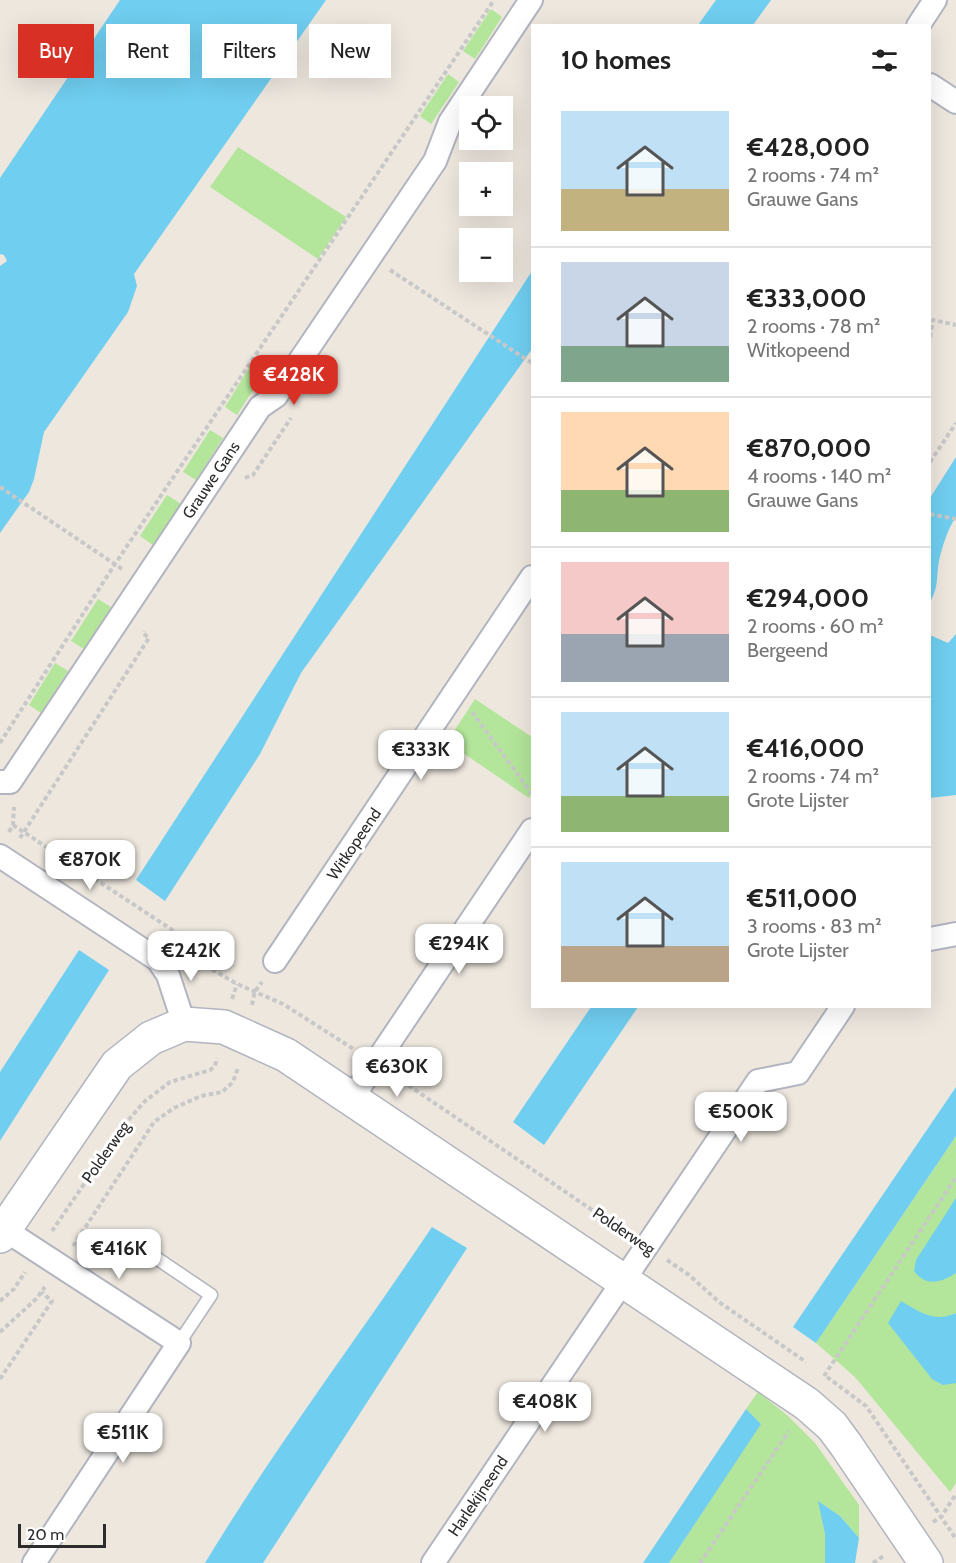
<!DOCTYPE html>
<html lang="en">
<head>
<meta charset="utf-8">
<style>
	body { margin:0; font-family:Cabin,sans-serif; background:#f6f6f6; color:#222; height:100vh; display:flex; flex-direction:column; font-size:22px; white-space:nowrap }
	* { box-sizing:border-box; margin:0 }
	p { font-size:20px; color:#767676 }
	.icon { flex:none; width:33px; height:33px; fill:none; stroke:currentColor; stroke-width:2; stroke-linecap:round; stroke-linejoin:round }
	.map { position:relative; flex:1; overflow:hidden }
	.panel { position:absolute; left:531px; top:24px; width:400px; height:984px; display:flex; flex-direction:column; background:#fff; border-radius:0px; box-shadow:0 6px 24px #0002 }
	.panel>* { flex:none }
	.guide { position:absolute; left:18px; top:24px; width:423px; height:54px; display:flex; gap:12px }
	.buttons { position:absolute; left:459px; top:96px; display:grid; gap:12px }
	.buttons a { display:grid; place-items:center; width:54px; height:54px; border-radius:0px; background:#fff; box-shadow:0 6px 24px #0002; font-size:30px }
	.scale { position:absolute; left:18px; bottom:15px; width:88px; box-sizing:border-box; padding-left:6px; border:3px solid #2c2c2c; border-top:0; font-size:16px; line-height:21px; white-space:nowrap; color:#2c2c2c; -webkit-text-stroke:4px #fff; paint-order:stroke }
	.price { position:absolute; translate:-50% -51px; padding:0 14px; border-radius:12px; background:#fff; color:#222; font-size:20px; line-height:39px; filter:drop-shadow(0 2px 3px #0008) }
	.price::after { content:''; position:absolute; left:50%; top:36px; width:18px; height:14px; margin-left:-9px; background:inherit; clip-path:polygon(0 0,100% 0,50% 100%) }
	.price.active { background:#d93025; color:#fff }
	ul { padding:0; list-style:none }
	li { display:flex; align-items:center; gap:18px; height:150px; padding:0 30px }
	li+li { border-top:2px solid #e0e0e0 }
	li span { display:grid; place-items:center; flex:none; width:168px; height:120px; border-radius:0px; color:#555 }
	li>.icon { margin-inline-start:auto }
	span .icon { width:72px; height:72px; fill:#fffc; stroke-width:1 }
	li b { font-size:26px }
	h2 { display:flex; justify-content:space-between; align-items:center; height:72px; padding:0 30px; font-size:26px }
	.pill { padding:0 21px; border-radius:0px; background:#fff; box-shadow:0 6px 24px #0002; font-size:21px; line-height:54px }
	.pill.active { background:#d93025; color:#fff }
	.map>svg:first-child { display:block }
	.green { fill:#b3e59a }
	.water { fill:#70cef0 }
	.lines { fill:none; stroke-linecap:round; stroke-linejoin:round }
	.lane-casing { stroke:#b2b4bf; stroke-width:15 }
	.street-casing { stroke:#b2b4bf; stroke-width:26 }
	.secondary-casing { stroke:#b2b4bf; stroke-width:36 }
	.path { stroke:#c8c8c8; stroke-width:4; stroke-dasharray:4.5 3; stroke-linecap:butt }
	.lane { stroke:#fff; stroke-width:12 }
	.street { stroke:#fff; stroke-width:22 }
	.secondary { stroke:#fff; stroke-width:33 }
	.labels { text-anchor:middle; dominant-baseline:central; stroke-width:6; stroke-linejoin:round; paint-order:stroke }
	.street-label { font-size:16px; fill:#2c2c2c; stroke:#fff }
</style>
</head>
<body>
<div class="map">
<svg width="956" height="1563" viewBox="0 0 956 1563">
	<rect width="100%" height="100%" fill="#ede7de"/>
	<path class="green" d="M491,9L502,17L475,59L463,51Z
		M448,74L459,82L431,124L420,116Z
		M238,147L346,217L318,259L210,187Z
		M251,365L264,373L237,415L225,407Z
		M210,430L223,438L196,480L183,472Z
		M167,495L181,504L153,545L140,536Z
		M98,599L111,607L84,649L71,641Z
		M55,663L68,671L41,713L29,705Z
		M475,699L532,737V793L529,798L447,742Z
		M956,1136V1483L950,1492L855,1377L816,1343Z
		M758,1392L788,1416L815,1443L859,1505V1538L840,1516L819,1502L825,1534V1563H669L760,1424L746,1409Z"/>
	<path class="water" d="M120,0H326L134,274L137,286L128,312L44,432L34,479L29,492L0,533V266L7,261L4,255L0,254V178Z
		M716,0H771L753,25H698Z
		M532,271V349L301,673L260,754L165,901L136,880Z
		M956,457V517C948,528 942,547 939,561C936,577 939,587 930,602V498Z
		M956,634V795L930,798V635L948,643Z
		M79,950L109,970L0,1141V1072Z
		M591,1007H638L544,1145L513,1122Z
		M956,1087V1136L816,1343L793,1327Z
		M956,1198V1273C941,1283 926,1287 914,1271L916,1260Z
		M432,1227L467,1248L263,1563H205C275,1447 357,1339 432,1227Z
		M901,1301C920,1312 934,1323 956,1313V1383L943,1385L932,1379L888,1323Z
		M746,1409L761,1424L669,1563H643Z
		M818,1501L840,1516L859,1538L855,1563H825V1534Z"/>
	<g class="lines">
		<defs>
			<path id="lane" d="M137,1245L211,1295L179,1343"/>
			<path id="street" d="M918,26L935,0
				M930,85L956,102
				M0,782H10L260,407L276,396L435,161L450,122L531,0
				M0,856L158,960L168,975L184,1024
				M930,939L956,934
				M275,961L532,577
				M352,1098L532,830
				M5,1230L179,1343L34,1563
				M433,1563L758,1081L798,1073L843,1006"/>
			<path id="secondary" d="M0,1236L117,1065L151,1038L184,1024L224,1027L286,1055L807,1404L832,1426L846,1445L926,1563"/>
		</defs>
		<use href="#lane" class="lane-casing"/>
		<use href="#street" class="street-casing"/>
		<use href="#secondary" class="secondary-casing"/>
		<path class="path" d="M390,270L532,363
			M930,337L933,320L956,325
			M930,462L956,423
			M245,478L253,475L291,418
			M0,487L122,569
			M930,514L956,519
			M472,712L532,794
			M0,743L115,564L494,0
			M13,825L218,960L214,970
			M9,832L13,825L14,807
			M20,838L149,638L143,633L144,631
			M191,962L206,966L237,984L283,1004L355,1050
			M232,999L237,984
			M252,1005L255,991L262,982
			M396,1077L626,1233
			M52,1231L125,1124L144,1102L170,1082L210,1070L215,1066L217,1058
			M73,1246L154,1122L174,1108L201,1096L222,1092L233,1082L238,1068
			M667,1260L689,1275L719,1302L806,1362
			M0,1301L14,1289L25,1272
			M0,1332L35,1300L45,1287
			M824,1376L956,1177
			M827,1377L866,1406L956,1539
			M0,1379L52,1301L41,1292
			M933,1522L941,1517L956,1494
			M700,1563L789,1431
			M873,1563L885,1555"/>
		<use href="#lane" class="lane"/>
		<use href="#street" class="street"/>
		<use href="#secondary" class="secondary"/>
	</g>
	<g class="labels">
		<g class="street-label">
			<text transform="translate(211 480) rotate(-56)">Grauwe Gans</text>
			<text transform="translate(354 844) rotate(-56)">Witkopeend</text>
			<text transform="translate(106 1152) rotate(-55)">Polderweg</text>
			<text transform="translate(624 1231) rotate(34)">Polderweg</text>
			<text transform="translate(478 1496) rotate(-56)">Harlekijneend</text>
		</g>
	</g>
</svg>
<div class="buttons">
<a><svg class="icon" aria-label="locate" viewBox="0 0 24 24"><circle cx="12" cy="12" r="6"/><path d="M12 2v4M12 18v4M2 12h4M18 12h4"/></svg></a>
<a>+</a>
<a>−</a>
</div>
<div class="scale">20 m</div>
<b class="price active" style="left:294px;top:406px">€428K</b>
<b class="price" style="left:421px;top:781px">€333K</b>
<b class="price" style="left:90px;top:891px">€870K</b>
<b class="price" style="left:459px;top:975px">€294K</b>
<b class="price" style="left:191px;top:982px">€242K</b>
<b class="price" style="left:397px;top:1098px">€630K</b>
<b class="price" style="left:741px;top:1143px">€500K</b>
<b class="price" style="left:119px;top:1280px">€416K</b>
<b class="price" style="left:545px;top:1433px">€408K</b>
<b class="price" style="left:123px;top:1464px">€511K</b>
<div class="guide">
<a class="pill active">Buy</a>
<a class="pill">Rent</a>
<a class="pill">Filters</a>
<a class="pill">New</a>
</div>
<section class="panel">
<h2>10 homes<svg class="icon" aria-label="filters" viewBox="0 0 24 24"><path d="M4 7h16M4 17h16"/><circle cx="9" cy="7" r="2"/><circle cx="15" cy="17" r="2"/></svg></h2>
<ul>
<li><span style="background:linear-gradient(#bfe0f5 65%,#c2b280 0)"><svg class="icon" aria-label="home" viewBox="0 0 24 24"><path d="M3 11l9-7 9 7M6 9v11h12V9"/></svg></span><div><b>€428,000</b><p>2 rooms · 74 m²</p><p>Grauwe Gans</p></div></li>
<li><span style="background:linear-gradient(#c9d6e8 70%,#7fa58c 0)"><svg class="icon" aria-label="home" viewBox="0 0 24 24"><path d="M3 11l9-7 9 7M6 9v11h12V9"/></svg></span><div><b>€333,000</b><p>2 rooms · 78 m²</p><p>Witkopeend</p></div></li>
<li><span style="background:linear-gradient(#ffd9b3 65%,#8fb573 0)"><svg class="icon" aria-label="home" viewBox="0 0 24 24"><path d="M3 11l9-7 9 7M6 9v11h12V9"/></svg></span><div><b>€870,000</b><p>4 rooms · 140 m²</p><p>Grauwe Gans</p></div></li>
<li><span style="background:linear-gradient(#f6c9c9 60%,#9aa5b1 0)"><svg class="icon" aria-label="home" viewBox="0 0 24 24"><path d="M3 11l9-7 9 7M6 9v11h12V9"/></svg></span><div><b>€294,000</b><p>2 rooms · 60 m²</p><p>Bergeend</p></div></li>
<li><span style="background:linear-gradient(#bfe0f5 70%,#8fb573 0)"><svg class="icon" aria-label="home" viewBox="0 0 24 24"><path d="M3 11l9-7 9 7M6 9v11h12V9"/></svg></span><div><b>€416,000</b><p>2 rooms · 74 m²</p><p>Grote Lijster</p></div></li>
<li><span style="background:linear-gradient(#bfe0f5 70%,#b9a48a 0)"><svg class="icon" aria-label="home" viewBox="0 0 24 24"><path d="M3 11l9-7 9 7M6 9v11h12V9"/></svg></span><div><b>€511,000</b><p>3 rooms · 83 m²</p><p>Grote Lijster</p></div></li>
</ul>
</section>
</div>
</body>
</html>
